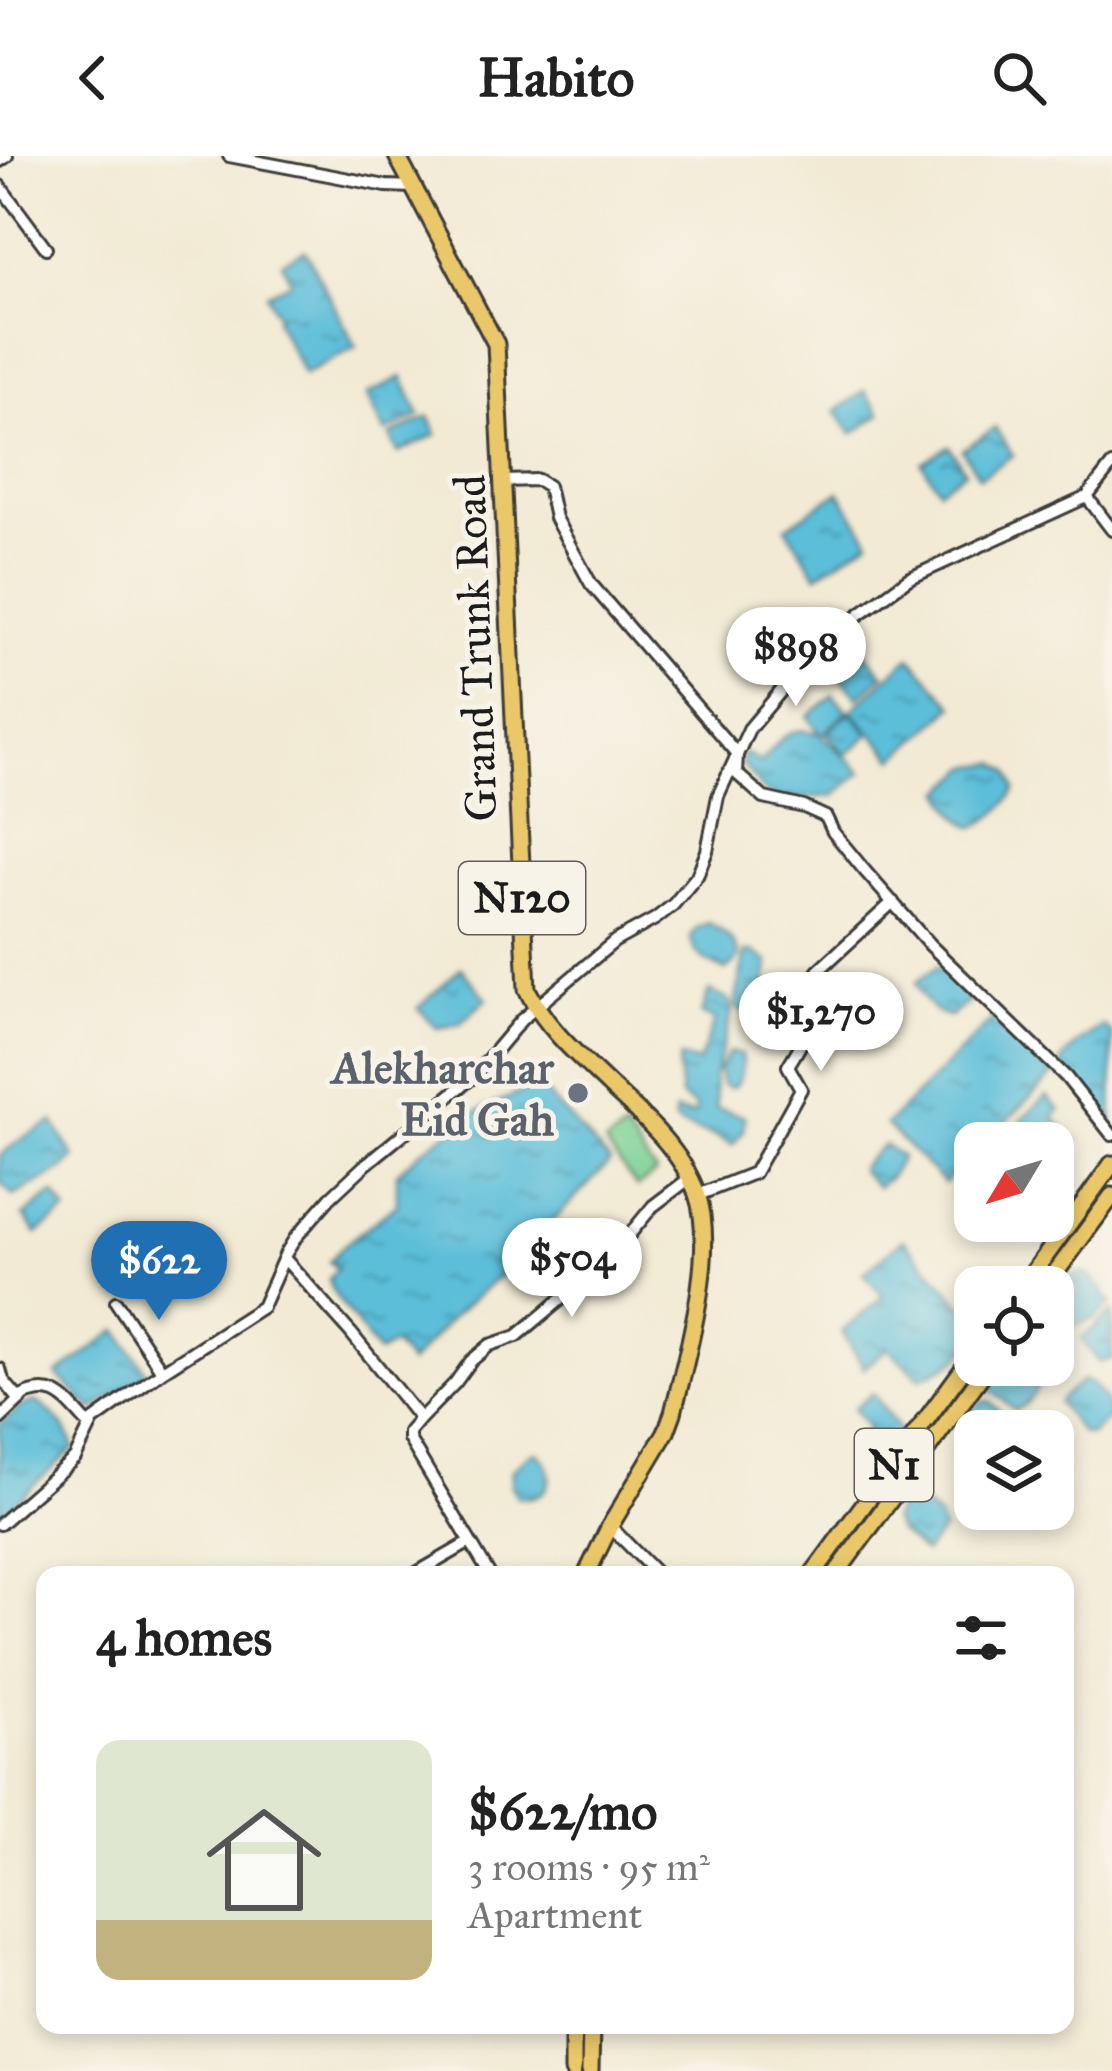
<!DOCTYPE html>
<html lang="en">
<head>
<meta charset="utf-8">
<style>
	body { margin:0; font-family:"IM FELL Great Primer",serif; background:#f6f6f6; color:#222; height:100vh; display:flex; flex-direction:column; font-size:45px; white-space:nowrap }
	* { box-sizing:border-box; margin:0 }
	p { font-size:39px; color:#767676 }
	.icon { flex:none; width:66px; height:66px; fill:none; stroke:currentColor; stroke-width:2; stroke-linecap:round; stroke-linejoin:round }
	.map { position:relative; flex:1; overflow:hidden }
	.drawer { position:absolute; left:36px; top:1410px; width:1038px; height:468px; display:flex; flex-direction:column; background:#fff; border-radius:24px; box-shadow:0 6px 18px #0003 }
	.drawer>* { flex:none }
	.needle { width:78px; rotate:232deg }
	.fabs { position:absolute; left:954px; top:966px; display:grid; gap:24px }
	.fabs a { display:grid; place-items:center; width:120px; height:120px; border-radius:24px; background:#fff; box-shadow:0 6px 18px #0003; font-size:60px }
	.price { position:absolute; translate:-50% -102px; padding:0 27px; border-radius:42px; background:#fff; color:#222; font-size:39px; line-height:78px; filter:drop-shadow(0 3px 6px #0008) }
	.price::after { content:''; position:absolute; left:50%; top:72px; width:36px; height:27px; margin-left:-18px; background:inherit; clip-path:polygon(0 0,100% 0,50% 100%) }
	.price.selected { background:#1f6fb2; color:#fff }
	ul { padding:0; list-style:none }
	li { display:flex; align-items:center; gap:36px; height:300px; padding:0 60px }
	li span { display:grid; place-items:center; flex:none; width:336px; height:240px; border-radius:24px; color:#555 }
	li>.icon { margin-inline-start:auto }
	span .icon { width:144px; height:144px; fill:#fffc; stroke-width:1 }
	li b { font-size:51px }
	h2 { display:flex; justify-content:space-between; align-items:center; height:144px; padding:0 60px; font-size:51px }
	header { display:flex; justify-content:space-between; align-items:center; height:156px; padding:0 60px; background:#fff; font-size:54px; font-weight:800 }
	.map>svg:first-child { display:block }
	.park { fill:#7ed295; stroke:#4d7758; stroke-width:3 }
	.water { fill:url(#water-ripples); stroke:#3c6d7a; stroke-width:3 }
	.lines { fill:none; stroke-linecap:round; stroke-linejoin:round }
	.minor-casing { stroke:#3c3b38; stroke-width:16 }
	.highway-casing { stroke:#3c3b38; stroke-width:21 }
	.minor { stroke:#fff; stroke-width:10 }
	.highway { stroke:#eac769; stroke-width:15 }
	.worship-dot { fill:#6b7280; stroke:#f7f3e8; stroke-width:4.5 }
	.labels { text-anchor:middle; dominant-baseline:central; stroke-width:10; stroke-linejoin:round; paint-order:stroke }
	.shield { fill:#f7f3e8; stroke:#5e5c59; stroke-width:3 }
	.shield-label { font-size:42px; font-weight:bold; fill:#1c1c1c }
	.street-label { font-size:45px; fill:#1c1c1c; stroke:#f7f3e8 }
	.worship-label { font-size:45px; font-weight:bold; fill:#5b616d; stroke:#f7f3e8; text-anchor:end }
</style>
</head>
<body>
<header><svg class="icon" aria-label="back" viewBox="0 0 24 24"><path d="M15 5l-7 7 7 7"/></svg>Habito<svg class="icon" aria-label="search" viewBox="0 0 24 24"><circle cx="10" cy="10" r="6"/><path d="M15 15l6 6"/></svg></header>
<div class="map">
<svg width="1112" height="1915" viewBox="0 0 1112 1915">
	<defs>
		<pattern id="water-ripples" width="26" height="14" patternUnits="userSpaceOnUse" patternTransform="scale(3)"><rect width="26" height="14" fill="#5bbed9"/><path d="M2 4q2-2 4 0t4 0M15 11q2-2 4 0t4 0" fill="none" stroke="#4a9aaf"/></pattern>
	</defs>
	<rect width="100%" height="100%" fill="#f7f3e8"/>
	<filter id="ink" filterUnits="userSpaceOnUse"><feTurbulence type="fractalNoise" baseFrequency=".00833" numOctaves="2"/><feDisplacementMap in="SourceGraphic" scale="24" xChannelSelector="R" yChannelSelector="G"/><feConvolveMatrix kernelMatrix="1 2 1 2 8 2 1 2 1" color-interpolation-filters="sRGB"/></filter>
	<filter id="wash" filterUnits="userSpaceOnUse"><feTurbulence type="fractalNoise" baseFrequency=".004" numOctaves="4" result="noise"/><feDisplacementMap in="SourceGraphic" scale="48" xChannelSelector="R" yChannelSelector="G"/><feGaussianBlur stdDeviation="2.7" result="paint"/><feColorMatrix in="noise" values="0 0 0 0 0 0 0 0 0 0 0 0 0 0 0 0 0 1.4 0 .05"/><feComposite in="paint" operator="in"/></filter>
	<g filter="url(#wash)">
		<rect width="100%" height="100%" fill="#f2ead4"/>
		<path class="park" d="M625,974L656,1017L637,1031L605,988Z"/>
		<path class="water" d="M305,94L356,191L304,219L275,163L278,160L267,138L291,126L282,106Z
			M402,221L420,259L385,276L367,239Z
			M865,235L881,258L852,278L836,255Z
			M429,261L437,278L398,297L390,280Z
			M995,272L1013,299L980,321L962,294Z
			M949,290L965,315L939,333L922,307Z
			M839,336L870,384L817,419L786,371Z
			M852,482L884,518L858,541L826,506Z
			M910,501L954,550L895,603L851,554Z
			M833,539L848,555L822,579L862,616L834,640L784,643L764,636L742,608L743,597L760,606C783,583 787,567 821,578L808,561Z
			M850,556L870,578L846,599L827,577Z
			M997,607L1010,616L1016,634C1004,651 994,664 973,671C960,664 949,650 944,635L969,611Z
			M709,767C724,776 735,783 739,801L733,809L725,814C707,806 691,800 691,779L698,771Z
			M745,796L756,797L769,806C768,826 762,842 751,858L747,859L735,850Z
			M937,811L947,817L971,844L950,861C933,858 922,843 916,827Z
			M461,812L487,843L459,868L437,872L418,852Z
			M709,835L729,844L732,856L714,921L716,952L745,960L744,975L732,989C715,977 693,977 675,966V956L694,959L696,955L695,951L681,941L678,912L680,902L698,907L715,864L701,858Z
			M996,860L1054,918L985,987H975V997L944,1027L886,969Z
			M1103,870L1112,878V971L1063,911L1062,905L1076,889Z
			M729,896L741,899C744,912 741,920 735,930L729,932L722,928L719,914Z
			M538,929L610,1006L504,1116L453,1160L409,1208L394,1188L378,1197L333,1136L329,1123L337,1112L329,1106L343,1090L397,1048V1017L420,996L455,971L459,973L469,965L473,957Z
			M1047,940L1060,954L1054,961L1077,986L1059,1004L1053,997V987H1043L1021,964Z
			M53,966L75,1002L64,1013L14,1040L0,1026V999L25,981Z
			M885,989L901,1001L890,1021L877,1031L861,1015V1011L878,993Z
			M54,1038L67,1056L37,1078L24,1060Z
			M903,1083L975,1163C975,1200 950,1209 920,1222L888,1192L864,1212L842,1176L883,1140L864,1117Z
			M1086,1117L1096,1126L1111,1147L1095,1162L1069,1172C1044,1147 1048,1118 1086,1117Z
			M1112,1156V1203L1099,1206L1081,1183Z
			M118,1174L147,1217L93,1254L57,1219Z
			M999,1209H1048C1040,1227 1034,1247 1015,1254L990,1234V1222Z
			M1084,1224C1099,1231 1105,1244 1111,1259L1090,1279L1081,1277L1058,1247L1063,1240Z
			M873,1237L903,1280L902,1286L872,1324L850,1294L869,1272L853,1253Z
			M36,1245C53,1257 69,1272 74,1293L0,1359V1268L23,1249Z
			M989,1245L999,1254L1008,1268L1007,1275H975V1280L966,1270V1262L980,1246Z
			M536,1296C561,1314 550,1347 518,1341L511,1330L512,1314L530,1298Z
			M915,1342L938,1362L943,1374L924,1397L898,1375L892,1363C897,1351 901,1344 915,1342Z"/>
	</g>
	<g filter="url(#ink)">
		<g class="lines">
			<defs>
				<path id="minor" d="M229,0L386,30L414,31
					M0,5L7,0
					M0,30L46,92
					M504,325L538,324L548,330L555,362L591,428L737,598L736,617L764,642L804,651L826,661L833,676L865,715L930,789L1066,921L1112,979
					M1087,341L1112,374
					M698,1039L754,1017L801,933L788,910C809,875 804,890 789,857L818,815L893,746
					M284,1102L351,1177L420,1263L409,1276V1283L490,1419
					M116,1146L162,1215
					M0,1213L3,1224L18,1242C55,1223 66,1245 90,1270
					M0,1263L23,1241
					M420,1263L455,1227L471,1205L490,1189L517,1180L560,1144L592,1124L653,1050L690,1022
					M0,1368L75,1302L93,1265L164,1214L262,1151L286,1097L296,1081L330,1042L364,1010L474,920L521,864L615,785L655,763L673,749L697,720L707,695L718,640L749,573L813,497L849,466L908,423L1087,341L1112,309
					M610,1370L658,1419
					M413,1419L470,1386"/>
				<path id="highway" d="M397,0L496,188L527,833C545,872 580,901 611,931C644,961 682,995 697,1038C717,1095 687,1199 673,1257L666,1276L610,1370L586,1419
					M1023,1131L1112,1008
					M1045,1131L1112,1040
					M812,1419L975,1197
					M835,1419L989,1209
					M573,1915V1869
					M590,1915L591,1869"/>
			</defs>
			<use href="#minor" class="minor-casing"/>
			<use href="#highway" class="highway-casing"/>
			<use href="#minor" class="minor"/>
			<use href="#highway" class="highway"/>
		</g>
	</g>
	<circle class="worship-dot" cx="578" cy="937" r="12"/>
	<g class="labels">
		<g class="shield">
			<rect x="459" y="706" width="126" height="72" rx="9"/>
			<rect x="855" y="1273" width="78" height="72" rx="9"/>
		</g>
		<g class="shield-label">
			<text x="522" y="742">N120</text>
			<text x="894" y="1309">N1</text>
		</g>
		<g class="street-label">
			<text transform="translate(475 492) rotate(-92)">Grand Trunk Road</text>
		</g>
		<g class="worship-label">
			<text x="554" y="911">Alekharchar<tspan x="554" dy="52">Eid Gah</tspan></text>
		</g>
	</g>
</svg>
<div class="fabs">
<a><svg class="needle" viewBox="-14 -14 28 28"><path d="M0-13l5 13h-10z" fill="#e53935"/><path d="M0 13l5-13h-10z" fill="#767676"/></svg></a>
<a><svg class="icon" aria-label="locate" viewBox="0 0 24 24"><circle cx="12" cy="12" r="6"/><path d="M12 2v4M12 18v4M2 12h4M18 12h4"/></svg></a>
<a><svg class="icon" aria-label="layers" viewBox="0 0 24 24"><path d="M12 4l9 5-9 5-9-5zM3 14l9 5 9-5"/></svg></a>
</div>
<b class="price" style="left:796px;top:553px">$898</b>
<b class="price" style="left:821px;top:918px">$1,270</b>
<b class="price" style="left:572px;top:1164px">$504</b>
<b class="price selected" style="left:159px;top:1167px">$622</b>
<section class="drawer">
<h2>4 homes<svg class="icon" aria-label="filters" viewBox="0 0 24 24"><path d="M4 7h16M4 17h16"/><circle cx="9" cy="7" r="2"/><circle cx="15" cy="17" r="2"/></svg></h2>
<ul>
<li><span style="background:linear-gradient(#dfe7d0 75%,#c2b280 0)"><svg class="icon" aria-label="home" viewBox="0 0 24 24"><path d="M3 11l9-7 9 7M6 9v11h12V9"/></svg></span><div><b>$622/mo</b><p>3 rooms · 95 m²</p><p>Apartment</p></div></li>
</ul>
</section>
</div>
</body>
</html>
